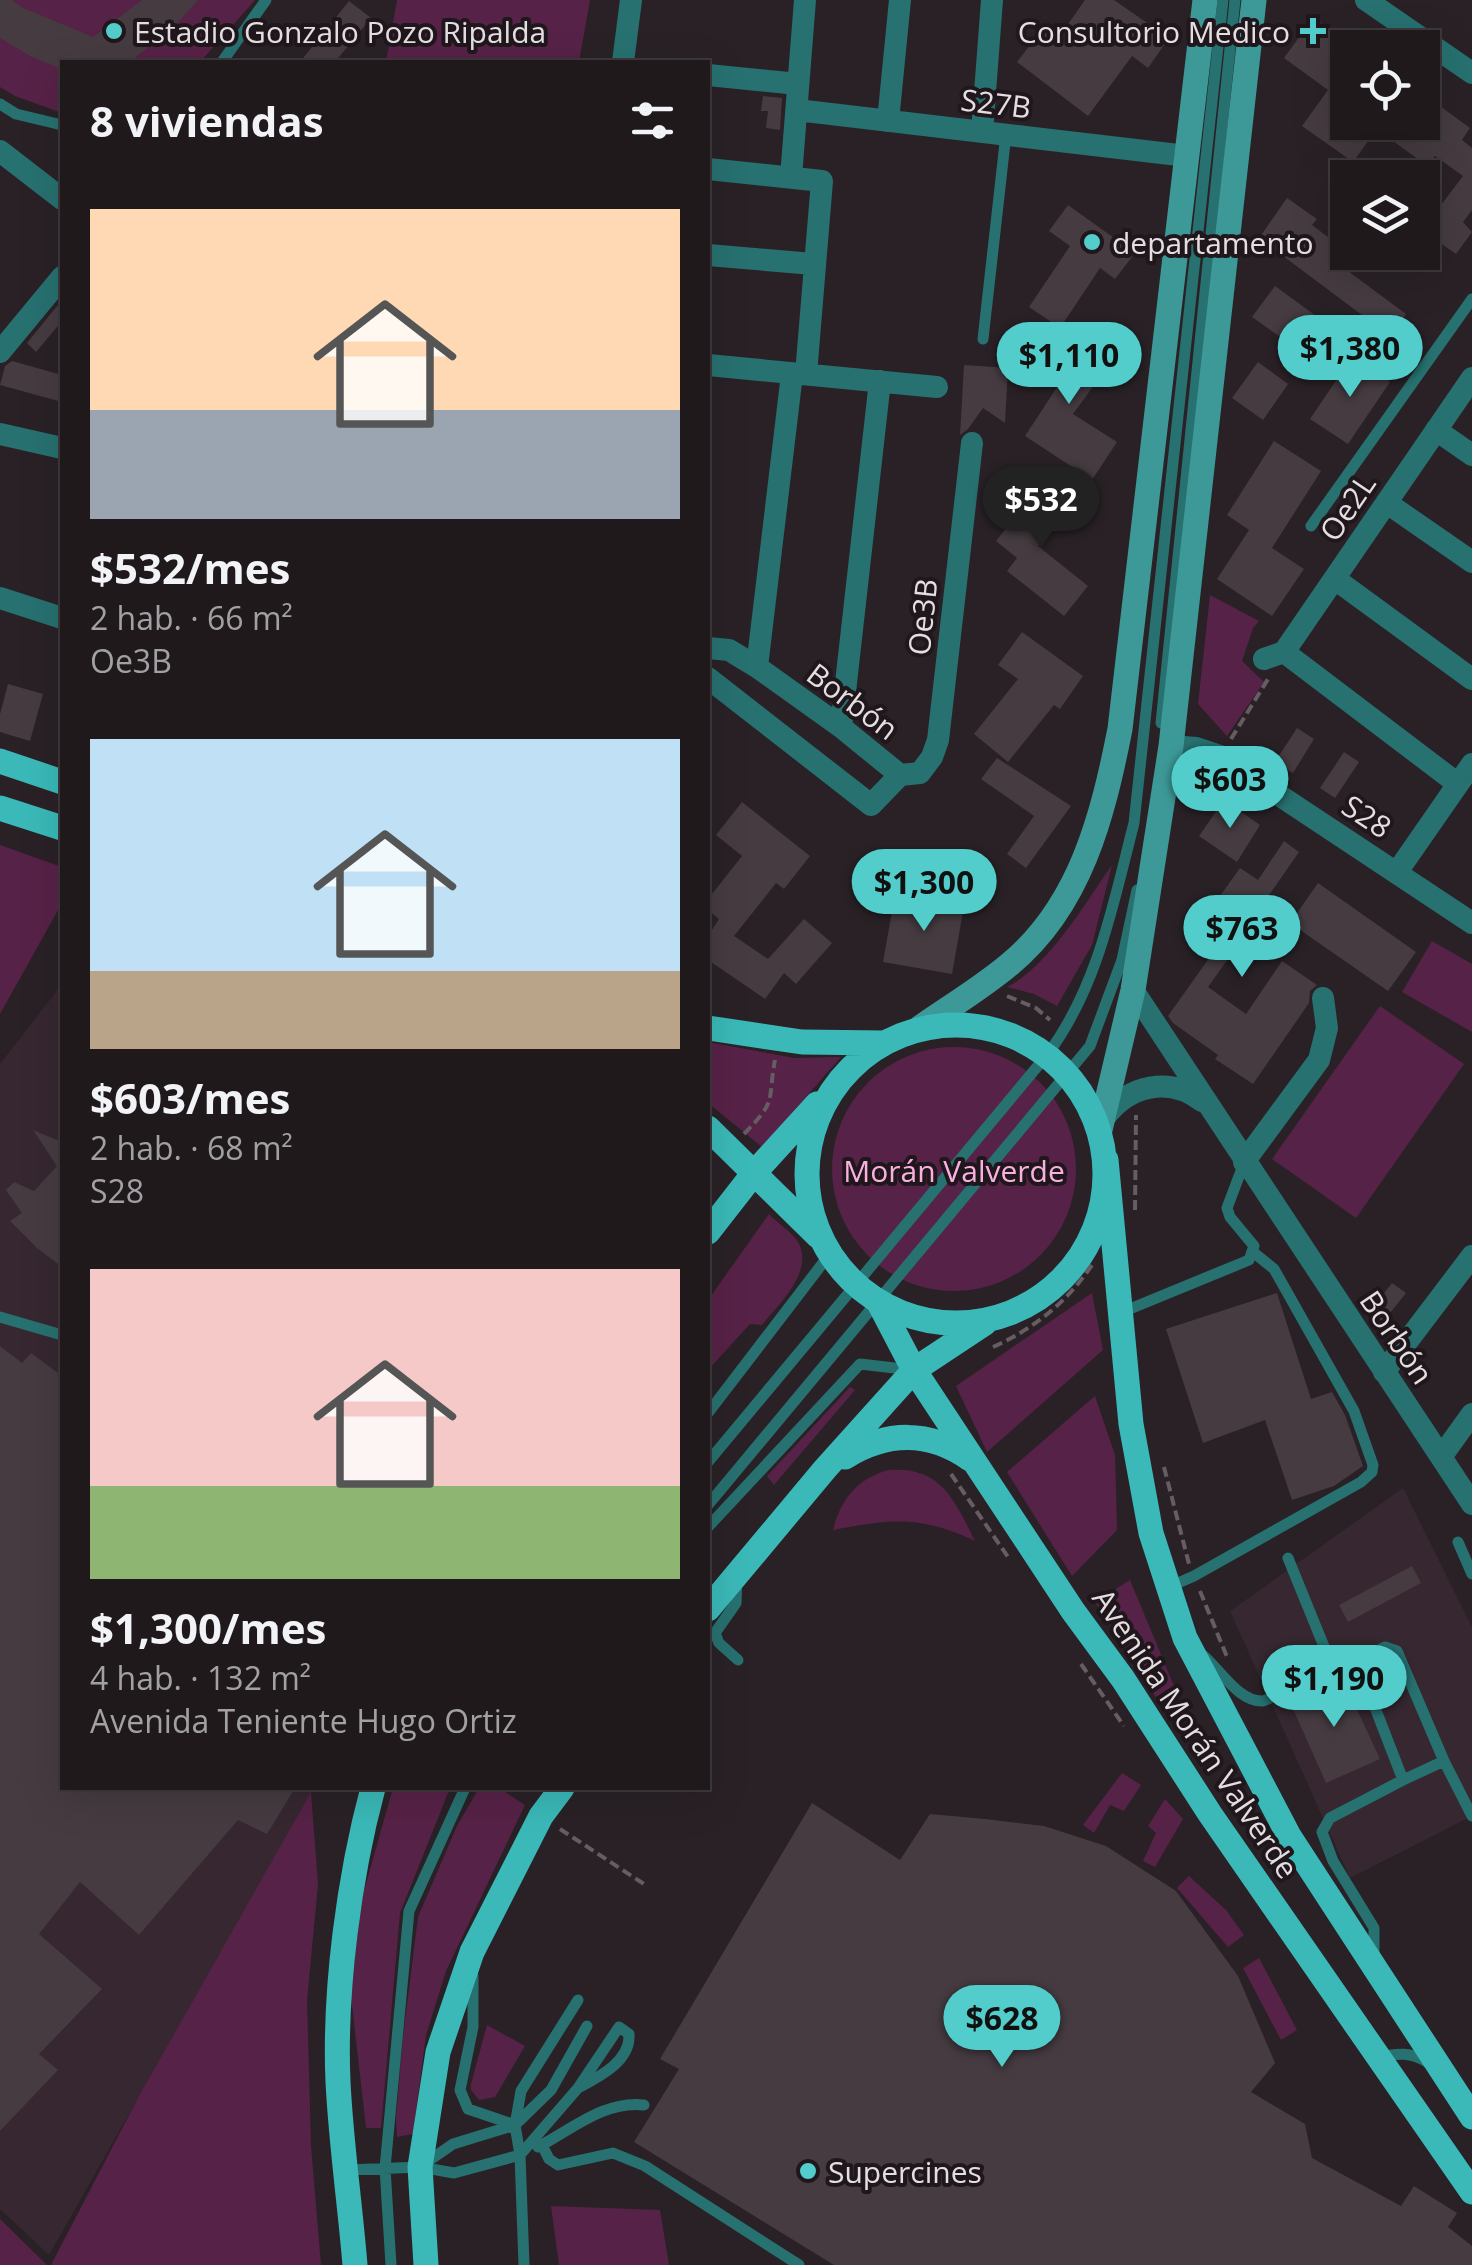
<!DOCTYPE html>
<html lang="es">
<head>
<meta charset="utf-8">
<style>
	body { margin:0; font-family:"Open Sans",sans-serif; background:#272225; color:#f1f3f6; height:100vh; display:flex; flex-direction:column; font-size:38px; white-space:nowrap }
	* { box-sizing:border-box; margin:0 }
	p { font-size:32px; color:#a1a0a3 }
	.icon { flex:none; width:55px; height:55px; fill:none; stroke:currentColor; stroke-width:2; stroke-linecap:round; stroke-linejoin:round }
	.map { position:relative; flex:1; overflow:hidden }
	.drawer { position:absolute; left:60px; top:60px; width:650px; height:1730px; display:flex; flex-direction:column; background:#1f191c; border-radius:0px; box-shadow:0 10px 40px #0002,0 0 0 2px #3c383b }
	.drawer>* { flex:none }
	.buttons { position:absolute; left:1330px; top:30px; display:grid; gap:20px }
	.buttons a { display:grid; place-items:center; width:110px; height:110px; border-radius:0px; background:#1f191c; box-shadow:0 10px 40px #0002,0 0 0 2px #3c383b; font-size:50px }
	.price { position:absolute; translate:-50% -85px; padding:0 22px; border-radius:35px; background:#53cdcb; color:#111; font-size:32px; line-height:65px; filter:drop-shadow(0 2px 5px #0008) }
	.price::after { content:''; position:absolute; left:50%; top:60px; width:30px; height:22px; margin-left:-15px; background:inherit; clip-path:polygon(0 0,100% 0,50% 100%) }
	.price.active { background:#222; color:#fff }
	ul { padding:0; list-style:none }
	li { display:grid; align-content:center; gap:20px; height:530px; padding:0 30px }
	li span { display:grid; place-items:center; height:310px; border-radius:0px; color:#555 }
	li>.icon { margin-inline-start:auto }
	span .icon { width:180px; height:180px; fill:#fffc; stroke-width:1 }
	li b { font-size:42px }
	h2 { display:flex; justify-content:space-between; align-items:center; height:120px; padding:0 30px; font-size:42px }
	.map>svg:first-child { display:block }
	.built { fill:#362730 }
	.green { fill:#572247 }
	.building { fill:#453b41 }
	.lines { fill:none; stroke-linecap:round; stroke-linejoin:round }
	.path { stroke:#655d62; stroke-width:4; stroke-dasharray:10 5; stroke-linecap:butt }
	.lane { stroke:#277170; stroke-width:11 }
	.street { stroke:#277170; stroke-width:22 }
	.secondary { stroke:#3c9997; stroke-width:25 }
	.primary { stroke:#3ab9b8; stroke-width:25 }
	.poi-dot { fill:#53cdcb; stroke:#20171d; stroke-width:4 }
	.labels { text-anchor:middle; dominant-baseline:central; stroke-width:8; stroke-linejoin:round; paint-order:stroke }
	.poi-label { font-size:30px; fill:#e4dee1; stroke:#20171d; text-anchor:start }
	.street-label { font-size:30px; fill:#e4dee1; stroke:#20171d }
	.park-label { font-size:30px; fill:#f9b0df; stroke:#20171d }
</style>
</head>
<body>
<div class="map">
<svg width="1472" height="2265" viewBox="0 0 1472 2265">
	<rect width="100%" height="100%" fill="#292126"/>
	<path class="built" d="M62,984V1788H314L49,2255L0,2209V1064Z
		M1403,1488L1472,1627V1816L1350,1878L1230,1611Z"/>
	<path class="green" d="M0,0H255L200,62H62V113L15,96L0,87Z
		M397,0H590L579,62H386Z
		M1210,595L1259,621L1253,628L1242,661L1264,682L1227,736L1198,704Z
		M0,845L62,867V903L0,1014Z
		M1112,865L1092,945L1057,1006L1034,994L1007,987C1050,965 1085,903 1112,865Z
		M1432,941L1472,964V1032L1402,992Z
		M1380,1006L1464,1064L1356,1218L1272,1159Z
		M708,1042L794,1058L841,1057L762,1147L708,1103Z
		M832 1169a122 122 0 1 1 244 0a122 122 0 1 1-244 0Z
		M769,1214C777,1223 792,1232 798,1242C815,1271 778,1305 762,1325L750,1324L708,1370V1300Z
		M1092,1293L1103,1350L987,1452L956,1386Z
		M850,1387L855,1390L774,1485L767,1476Z
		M1095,1396L1115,1455L1117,1530L1072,1576L1007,1472Z
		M888,1470C941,1466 954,1499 975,1541C920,1515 890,1519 833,1530C841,1499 857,1479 888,1470Z
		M1130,1580L1174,1686L1156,1697L1095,1602Z
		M1122,1773L1141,1785L1124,1811L1110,1805L1094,1833L1083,1825Z
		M393,1788H450L400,1913L381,2128H366L351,1996L360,1905Z
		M479,1788H499L525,1805L446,1971L426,2035L413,2134L397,2137L396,2118L403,2037L418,1917L457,1826Z
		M311,1792L318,1884L307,2001L311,2146L321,2265H51L139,2096Z
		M1165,1799L1183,1819L1155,1867L1143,1861L1156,1833L1148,1826Z
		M1189,1876L1226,1910L1244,1935L1228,1947L1177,1888Z
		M1259,1958L1297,2030L1281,2040L1243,1968Z
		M487,2025L525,2046L495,2097L479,2100L471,2090V2084Z
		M551,2206L660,2210L669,2265H559Z
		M0,2219L47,2265H0Z"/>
	<path class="building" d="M0,0H12L23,8L93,37L142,0H198L170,31L129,62H62V69L32,57L0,38Z
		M1085,0H1114L1169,38L1148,68L1132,56L1088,116L1017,62L1047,23L1061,34Z
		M349,1L371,18L335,62H300Z
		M1313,18L1348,43V122H1422V93L1470,128L1462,140L1472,148V210L1463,222L1472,232L1456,254L1422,230L1463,176L1435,156L1427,166L1377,129L1353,162L1302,126L1328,90L1284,58Z
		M763,96L782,98L780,130L766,128L768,111H761Z
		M1287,198L1317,219L1312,225L1357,259L1348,271L1406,314L1390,336L1259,238Z
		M1068,205L1135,253L1115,279L1100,268L1060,328L1029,307L1070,246L1049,231Z
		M1275,286L1323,321L1300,351L1252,317Z
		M62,300V321L36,352L27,343Z
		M1044,326L1105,370L1073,414L1117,442L1092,480L1025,436L1063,378L1026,351Z
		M1352,357L1390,382L1348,444L1310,419Z
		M12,361L62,375V402L0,385L5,366Z
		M1258,362L1288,384L1263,420L1232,398Z
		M964,365L1008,368L1005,423L983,408L968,429L960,435Z
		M1274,441L1321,471L1272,548L1304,569L1272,616L1217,579L1249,530L1227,515Z
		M1043,482L1072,505L1038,546L1088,586L1064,616L1007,571L1017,558L996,541Z
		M1022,632L1083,676L1060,709L1054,705L1008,762L974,734L1018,679L998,665Z
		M8,684L43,694L30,741L0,732V714Z
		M1297,728L1314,739L1293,773L1275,762Z
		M1344,752L1359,762L1335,798L1320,788Z
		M997,758L1071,806L1026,868L1007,854L1034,816L981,779Z
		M1224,800L1260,825L1237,862L1199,836Z
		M742,802L810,856L784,889L776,883L734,936L768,959L804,919L832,943L796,984L784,973L765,999L708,960V936L719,919L708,910V899L742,856L716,835Z
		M1284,841L1299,852L1258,911L1261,913L1208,987L1246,1014L1282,961L1317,985L1310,991L1309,1003L1253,1084L1215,1059L1218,1055L1173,1023L1168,1016L1212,954L1190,938L1240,868L1258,880Z
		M1318,883L1416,952L1388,991L1290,923Z
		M895,894L964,906L952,974L883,962Z
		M33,1130L62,1142V1267L37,1248L10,1221L22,1213L6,1190L14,1182L34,1191L57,1166Z
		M1392,1283L1406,1293L1382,1323L1373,1307Z
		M1277,1293L1311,1399L1332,1392L1345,1415L1363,1466L1334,1486L1292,1500L1265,1420L1203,1443L1166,1329Z
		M0,1346L22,1363L31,1353L62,1376V1788H295L267,1834L238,1820L139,1935L80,1882L39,1934L102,1989L39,2054L58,2070L0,2131Z
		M1412,1566L1421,1583L1348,1622L1339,1605Z
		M1342,1677L1380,1759L1326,1783L1289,1700Z
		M812,1803L900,1860L930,1814L985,1819L1044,1826L1106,1846L1176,1891L1238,1976L1275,2063L1251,2092L1305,2124L1312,2158L1401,2206L1414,2186L1457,2213L1448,2227L1472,2246V2265H834L634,2142L679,2069L660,2059Z"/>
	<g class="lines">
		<path class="path" d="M1231,739L1268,679
			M1007,996L1036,1008L1050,1020
			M744,1134C778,1099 767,1103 775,1060
			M1135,1210L1136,1115
			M993,1347C1035,1328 1067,1302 1092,1265
			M1164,1467L1189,1564
			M951,1474L1008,1557
			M1200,1591L1227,1657
			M1081,1664L1124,1726
			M560,1829L644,1884"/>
		<path class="lane" d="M222,62L266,0
			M0,104L16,114L62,125
			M983,339L1006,134
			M1311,526L1472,299
			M1161,723L1235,0
			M1120,1313L1249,1260L1254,1246L1230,1217L1227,1208L1244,1163
			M0,1317L62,1335
			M708,1413L829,1255
			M708,1462L1047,1055C1098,987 1113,904 1134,823L1223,0
			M708,1505L1090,1046L1122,960L1137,890
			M708,1527L860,1364L912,1370
			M1458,1542L1472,1574
			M1288,1558L1334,1671
			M737,1578L736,1603L715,1633L719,1643L738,1660
			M1169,1587L1194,1576L1361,1482L1372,1472L1373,1465L1354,1411L1274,1269L1253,1252
			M1204,1656C1221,1671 1239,1702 1263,1701L1357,1661L1403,1780L1330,1818L1322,1832L1333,1861L1374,1928V1958
			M1357,1661L1385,1647L1397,1651L1444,1761L1403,1780
			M1444,1761L1472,1816
			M473,1976V2027L460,2090L468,2109L515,2125
			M1380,2057C1397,2053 1411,2052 1427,2062
			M542,2145L549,2159L558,2165L613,2153L645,2166L799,2265
			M538,2147C571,2130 605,2100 644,2105
			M424,2164L453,2144L515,2125L551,2090L587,2026
			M347,2170L420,2167L454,2173L520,2155L578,2088L619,2027L629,2034C631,2061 599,2077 578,2088
			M391,2265L385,2168L409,1911L465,1788
			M524,2265L520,2155L515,2125L521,2091L578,2000"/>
		<path class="street" d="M1366,0L1472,73
			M623,62L631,0
			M708,75L798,84
			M797,110L1187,156
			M888,121L900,0
			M982,132L992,0
			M0,151L62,199
			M708,169L822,181L806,374
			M791,177L805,0
			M708,255L813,264
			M0,352L62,277
			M708,365L937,387
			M1436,430L1472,455
			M0,434L62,448
			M1387,503L1472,562
			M1335,579L1472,679
			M0,598L62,618
			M708,648L729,650L757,667L841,727L900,775
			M1284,652L1458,784
			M1264,659L1284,652L1472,378
			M757,667L792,374
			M708,678L871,805L900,775
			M841,727L880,381
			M1171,746L1196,748L1220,756L1472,923
			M900,775L920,773L932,757L938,740L972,443
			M1397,872L1472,764
			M1133,990L1472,1504
			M1105,1117C1129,1085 1169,1076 1202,1101
			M1244,1162L1319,1060L1327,1028L1323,998
			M1384,1372L1472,1256
			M1441,1457L1472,1414"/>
		<path class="secondary" d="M921,1027C951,1006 983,987 1010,964C1081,905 1103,815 1120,729L1205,0
			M1100,1130L1133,990L1171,746L1254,0"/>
		<path class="primary" d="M0,761L62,782
			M0,808L62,828
			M807 1174a149 149 0 1 1 298 0a149 149 0 1 1-298 0Z
			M708,1028L802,1042L884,1043
			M708,1128L818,1236
			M1106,1160L1131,1424L1151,1533L1185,1638L1289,1836L1472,2117
			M708,1232L754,1173L817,1104
			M879,1303L914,1370L1073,1611L1123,1679L1210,1814L1472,2192
			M845,1457C887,1431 929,1430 970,1459
			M708,1609L825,1469L914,1370L985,1323
			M355,2265C350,2204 341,2143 338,2082C334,1990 349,1877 373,1788
			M426,2265L420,2167L438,2052L472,1952L541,1816L562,1788"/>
	</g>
	<g class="poi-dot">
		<circle cx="114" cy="31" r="10"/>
		<path d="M1308 16h10v10h10v10h-10v10h-10v-10h-10v-10h10z"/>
		<circle cx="1092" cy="242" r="10"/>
		<circle cx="808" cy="2171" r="10"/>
	</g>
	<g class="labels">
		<g class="poi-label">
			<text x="134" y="31">Estadio Gonzalo Pozo Ripalda</text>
			<text x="1290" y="31" text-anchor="end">Consultorio Medico</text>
			<text x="1112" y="242">departamento</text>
			<text x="828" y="2171">Supercines</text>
		</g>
		<g class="street-label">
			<text transform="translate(996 103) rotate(7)">S27B</text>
			<text transform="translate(1347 507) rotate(-56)">Oe2L</text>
			<text transform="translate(922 617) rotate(-84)">Oe3B</text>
			<text transform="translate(853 701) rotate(37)">Borbón</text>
			<text transform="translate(1367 816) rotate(33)">S28</text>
			<text transform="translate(1397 1337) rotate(56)">Borbón</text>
			<text transform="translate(1196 1733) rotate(56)">Avenida Morán Valverde</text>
		</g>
		<g class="park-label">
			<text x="954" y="1170">Morán Valverde</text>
		</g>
	</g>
</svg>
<div class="buttons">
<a><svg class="icon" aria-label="locate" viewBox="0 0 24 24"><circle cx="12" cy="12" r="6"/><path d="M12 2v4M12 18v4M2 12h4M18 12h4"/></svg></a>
<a><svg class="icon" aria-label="layers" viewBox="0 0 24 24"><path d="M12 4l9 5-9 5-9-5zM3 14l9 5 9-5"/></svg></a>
</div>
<b class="price" style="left:1350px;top:400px">$1,380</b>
<b class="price" style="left:1069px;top:407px">$1,110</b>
<b class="price active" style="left:1041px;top:551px">$532</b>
<b class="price" style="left:1230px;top:831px">$603</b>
<b class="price" style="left:924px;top:934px">$1,300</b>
<b class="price" style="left:1242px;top:980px">$763</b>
<b class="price" style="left:1334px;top:1730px">$1,190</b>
<b class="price" style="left:1002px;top:2070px">$628</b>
<section class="drawer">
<h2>8 viviendas<svg class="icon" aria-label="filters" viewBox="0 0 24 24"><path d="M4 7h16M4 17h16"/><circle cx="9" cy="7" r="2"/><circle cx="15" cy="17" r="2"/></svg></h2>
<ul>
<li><span style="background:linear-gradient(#ffd9b3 65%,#9aa5b1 0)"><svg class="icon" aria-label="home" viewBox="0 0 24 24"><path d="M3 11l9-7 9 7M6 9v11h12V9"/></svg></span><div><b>$532/mes</b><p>2 hab. · 66 m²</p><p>Oe3B</p></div></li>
<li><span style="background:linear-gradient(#bfe0f5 75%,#b9a48a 0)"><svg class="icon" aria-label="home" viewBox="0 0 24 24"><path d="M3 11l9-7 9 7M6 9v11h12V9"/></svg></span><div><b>$603/mes</b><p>2 hab. · 68 m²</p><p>S28</p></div></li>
<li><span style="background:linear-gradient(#f6c9c9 70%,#8fb573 0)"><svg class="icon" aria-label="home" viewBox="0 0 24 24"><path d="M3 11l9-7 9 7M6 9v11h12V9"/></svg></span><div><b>$1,300/mes</b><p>4 hab. · 132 m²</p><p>Avenida Teniente Hugo Ortiz</p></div></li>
</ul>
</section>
</div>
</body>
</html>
